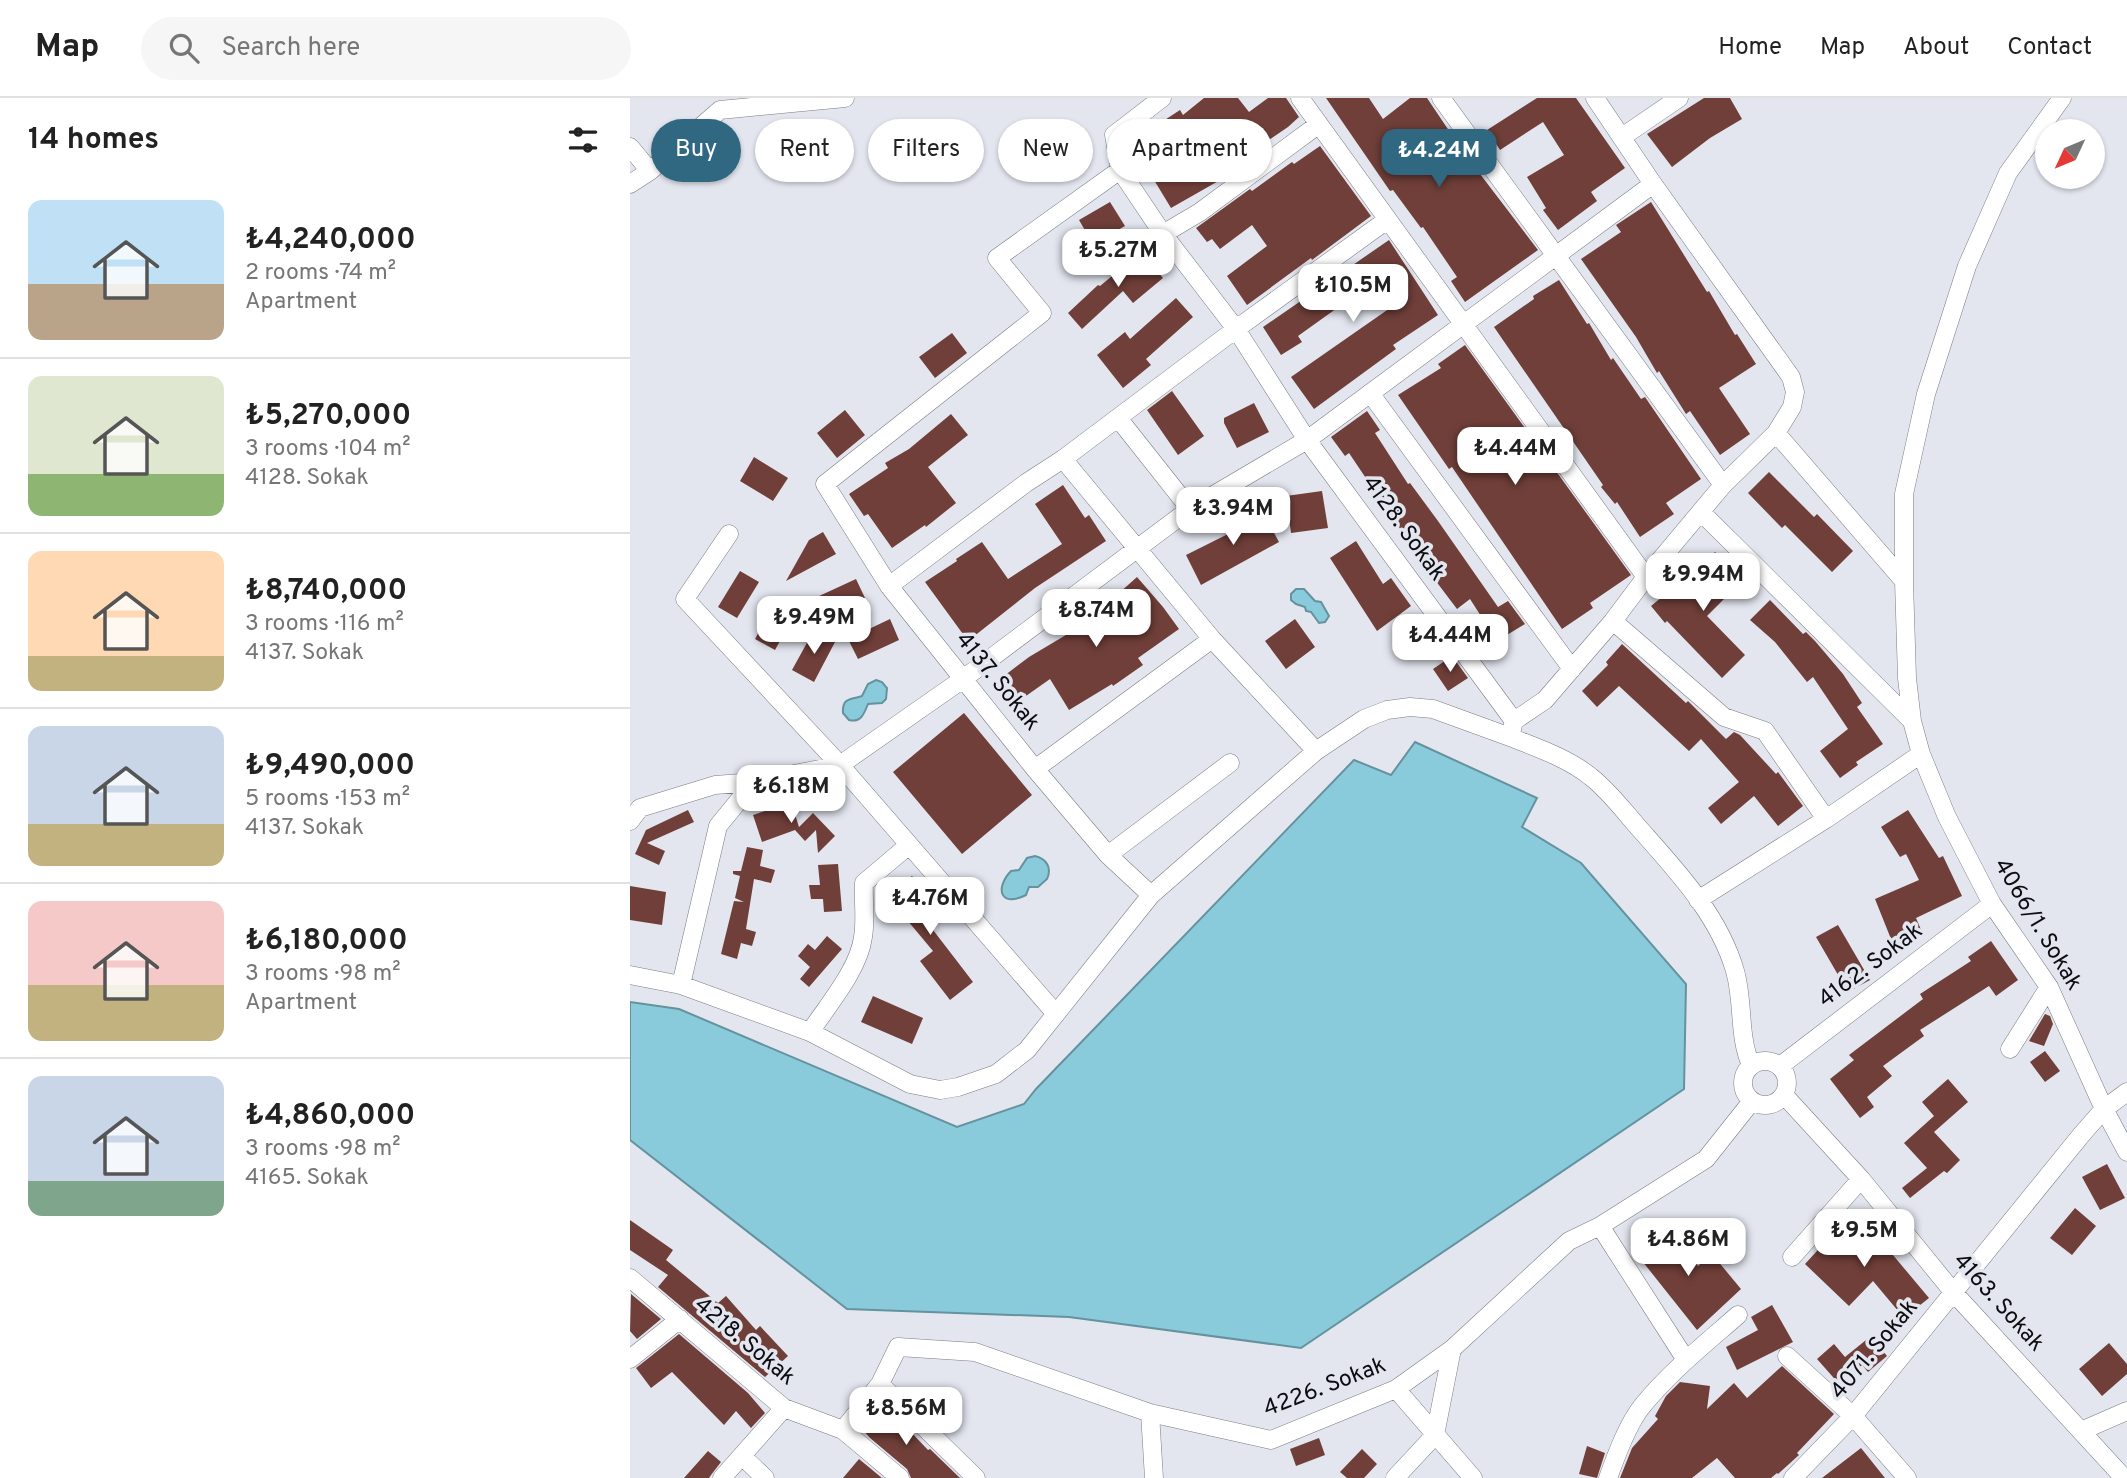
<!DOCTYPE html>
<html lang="en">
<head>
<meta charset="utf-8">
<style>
	body { margin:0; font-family:Overpass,sans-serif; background:#f6f6f6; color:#222; height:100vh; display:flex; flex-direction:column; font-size:26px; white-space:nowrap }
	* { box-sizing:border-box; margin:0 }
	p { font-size:23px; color:#767676 }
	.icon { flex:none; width:38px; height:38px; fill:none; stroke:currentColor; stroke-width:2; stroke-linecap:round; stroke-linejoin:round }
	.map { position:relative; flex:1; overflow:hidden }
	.sheet { display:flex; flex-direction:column; background:#fff; width:630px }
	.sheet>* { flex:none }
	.top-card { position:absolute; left:21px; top:21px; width:665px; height:63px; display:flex; gap:14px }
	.needle { width:46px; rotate:226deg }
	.fabs { position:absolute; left:1405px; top:21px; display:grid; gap:14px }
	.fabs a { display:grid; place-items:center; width:70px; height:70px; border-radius:50%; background:#fff; box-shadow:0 2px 5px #0004; font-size:35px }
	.price { position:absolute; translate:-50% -60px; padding:0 16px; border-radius:14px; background:#fff; color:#222; font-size:23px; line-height:46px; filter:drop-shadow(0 2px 4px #0008) }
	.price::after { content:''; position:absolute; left:50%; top:42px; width:21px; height:16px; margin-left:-10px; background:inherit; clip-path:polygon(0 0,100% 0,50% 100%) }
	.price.selected { background:#306882; color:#fff }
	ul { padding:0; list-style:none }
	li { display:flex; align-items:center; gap:21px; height:175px; padding:0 28px }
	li+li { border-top:2px solid #e0e0e0 }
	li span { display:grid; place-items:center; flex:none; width:196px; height:140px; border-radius:14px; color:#555 }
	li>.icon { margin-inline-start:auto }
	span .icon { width:84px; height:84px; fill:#fffc; stroke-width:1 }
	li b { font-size:30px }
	h2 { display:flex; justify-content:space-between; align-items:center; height:84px; padding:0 28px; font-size:30px }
	.chip { padding:0 24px; border-radius:32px; background:#fff; box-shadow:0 2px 5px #0004; font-size:24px; line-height:63px }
	.chip.selected { background:#306882; color:#fff }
	header { display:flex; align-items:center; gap:42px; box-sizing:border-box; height:98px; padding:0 35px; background:#fff; border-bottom:2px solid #e0e0e0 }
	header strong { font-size:33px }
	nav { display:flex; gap:38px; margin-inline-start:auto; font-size:24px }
	.search { width:490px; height:63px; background:#f6f6f6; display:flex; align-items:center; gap:18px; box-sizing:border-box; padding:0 24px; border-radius:38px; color:#767676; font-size:26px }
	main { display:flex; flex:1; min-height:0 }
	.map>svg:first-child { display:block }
	.water { fill:#89cbdb; stroke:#64929e; stroke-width:2 }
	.building { fill:#703f39 }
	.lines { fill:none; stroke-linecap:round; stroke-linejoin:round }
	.minor-casing { stroke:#797c84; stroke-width:19 }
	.minor { stroke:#fff; stroke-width:18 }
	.labels { text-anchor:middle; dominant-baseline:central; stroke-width:7; stroke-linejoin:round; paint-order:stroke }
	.street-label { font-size:23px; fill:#0c0d10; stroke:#e3e6ef }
</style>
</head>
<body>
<header>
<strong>Map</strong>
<div class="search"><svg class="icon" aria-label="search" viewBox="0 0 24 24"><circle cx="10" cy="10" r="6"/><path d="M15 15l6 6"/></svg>Search here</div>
<nav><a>Home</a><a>Map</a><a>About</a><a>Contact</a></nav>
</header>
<main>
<section class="sheet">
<h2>14 homes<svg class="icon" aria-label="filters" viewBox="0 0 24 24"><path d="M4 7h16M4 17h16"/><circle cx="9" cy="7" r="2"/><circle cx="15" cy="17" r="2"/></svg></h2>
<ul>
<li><span style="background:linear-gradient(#bfe0f5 60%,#b9a48a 0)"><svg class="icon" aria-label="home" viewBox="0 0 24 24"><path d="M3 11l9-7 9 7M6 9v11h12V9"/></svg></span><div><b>₺4,240,000</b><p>2 rooms · 74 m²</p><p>Apartment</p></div></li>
<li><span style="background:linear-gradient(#dfe7d0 70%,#8fb573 0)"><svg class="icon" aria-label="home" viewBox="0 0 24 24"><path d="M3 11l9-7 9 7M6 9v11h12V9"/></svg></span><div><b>₺5,270,000</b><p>3 rooms · 104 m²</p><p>4128. Sokak</p></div></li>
<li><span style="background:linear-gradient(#ffd9b3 75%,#c2b280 0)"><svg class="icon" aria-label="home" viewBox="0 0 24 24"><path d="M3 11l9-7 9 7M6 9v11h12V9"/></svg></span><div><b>₺8,740,000</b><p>3 rooms · 116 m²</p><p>4137. Sokak</p></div></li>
<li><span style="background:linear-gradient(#c9d6e8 70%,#c2b280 0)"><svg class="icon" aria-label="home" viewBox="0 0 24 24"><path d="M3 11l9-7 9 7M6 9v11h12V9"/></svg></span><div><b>₺9,490,000</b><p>5 rooms · 153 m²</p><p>4137. Sokak</p></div></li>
<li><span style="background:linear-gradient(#f6c9c9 60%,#c2b280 0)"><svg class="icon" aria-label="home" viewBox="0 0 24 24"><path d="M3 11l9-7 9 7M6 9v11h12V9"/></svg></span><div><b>₺6,180,000</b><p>3 rooms · 98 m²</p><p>Apartment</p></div></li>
<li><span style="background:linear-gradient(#c9d6e8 75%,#7fa58c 0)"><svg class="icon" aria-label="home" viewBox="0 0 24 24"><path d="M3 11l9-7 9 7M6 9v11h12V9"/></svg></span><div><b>₺4,860,000</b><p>3 rooms · 98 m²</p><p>4165. Sokak</p></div></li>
</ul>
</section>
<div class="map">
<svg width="1497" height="1380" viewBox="0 0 1497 1380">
	<rect width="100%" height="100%" fill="#e3e6ef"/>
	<path class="water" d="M666,491H674L685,503L691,504L699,518L695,524L689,525L681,514L676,513L675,509L666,506L661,502V496Z
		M246,582L252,584L257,590L256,601L252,605L238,606C234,616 231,625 219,622L213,615C212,599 221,602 232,598L238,586Z
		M785,644L907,700L892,729L951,765L1056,886L1054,991L671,1250L439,1219L217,1211L0,1042V904L49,911L327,1029L394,1006L406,991L724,662L761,677Z
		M405,758C417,761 422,770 417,781L408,789H399L396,797C371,810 364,791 381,773L389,772L397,760Z"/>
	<path class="building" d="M574,0H608L619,14L638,0H656L669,19L658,29L602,67L606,73L541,110L524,82L544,69L521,31L550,12L553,17Z
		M696,0H739L753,21L780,0H797L834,55L908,152L835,204L821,183L827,179L793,129L791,130L763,92L760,93Z
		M907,0H946L995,70L961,94L967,103L928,132L913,112L916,110L897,79L934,57L913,24L870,52L857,32Z
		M1074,0H1100L1112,21L1080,40L1042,69L1017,36Z
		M690,48L741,118L682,162L681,160L617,207L597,178L637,148L622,127L590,151L582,141L577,144L566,130L620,91L622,93L662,64L664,66Z
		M480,104L495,128L463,146L449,122Z
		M1021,104L1077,194L1079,193L1105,237L1107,236L1126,266L1089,290L1120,336L1090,357L1060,313L1056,316L1029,273L1027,275L1006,239L951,161L991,134L986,127Z
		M759,142L808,217L763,247L766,251L684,311L661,279L773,201L756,175L668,238L672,244L651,257L633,229Z
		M511,154L533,180L503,205L493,193L452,231L438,215L468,187L470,188Z
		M929,182L957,226L959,225L981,262L983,260L1011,301L1015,299L1071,381L1036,405L1044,416L1010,439L987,404L985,406L971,389L973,387L864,229L904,201L903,198Z
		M546,200L563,219L516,261L521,267L493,290L467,257L495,234L500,241Z
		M322,235L337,255L305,280L289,259Z
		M835,247L1001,477L960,505L963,510L932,531L822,369L819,371L768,297L811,270L808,266Z
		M542,293L574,338L548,357L517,312Z
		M624,305L639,334L607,350L594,325V320Z
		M215,312L235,337L207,360L187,335Z
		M737,313L750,332L745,335L778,386L780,385L808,423L868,509L878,503L895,526L867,543L840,501L827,511L799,474L719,355L715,358L701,339Z
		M321,316L338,337L298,369L326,405L296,429L295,427L262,450L238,416L234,418L219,396L258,370L255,365L279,351Z
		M124,359L158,380L143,403L110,383Z
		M1139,374L1184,419L1187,416L1223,453L1202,474L1155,427L1152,430L1118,395Z
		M433,387L455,420L459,417L476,443L405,490L338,543L295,484L327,463L326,461L352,444L378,481L432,446L405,406Z
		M692,393L698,430L661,435L656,398Z
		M631,411L649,444L571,487L556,457L600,435L597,430Z
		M193,434L206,456L156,483L179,442Z
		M726,443L753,486L761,480L781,508L747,533L700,460Z
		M1085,454L1113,482L1077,518L1115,557L1092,580L1037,523L1035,525L1021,508L1044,489L1047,492Z
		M110,473L129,484L107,520L88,509Z
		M507,479L533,509L549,531L508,560L513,567L483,588L482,586L439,612L420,581L386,605L370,581L399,559L441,534L439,531L466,510L469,513Z
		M226,481L235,500L200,516H195L187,499Z
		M147,501L167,512L145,552L125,541Z
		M1140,502L1173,536L1176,534L1185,543L1213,576L1232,605L1227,609L1253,646L1226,664L1228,667L1210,680L1190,653L1218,631L1183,579L1177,584L1145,544L1120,522Z
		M260,521L269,542L228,561L218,541Z
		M665,521L685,549L656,571L635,543Z
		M184,532L205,544L184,584L162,572Z
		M992,546L1056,605L1058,603L1096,641L1104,634L1110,637L1146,676L1148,674L1173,708L1148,728L1124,698L1091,726L1078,710L1109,684L1071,641L1059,653L989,588L967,609L952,593L978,567L976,564Z
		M822,558L838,580L818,593L803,571Z
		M334,615L402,697L332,756L263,674Z
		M161,704L169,729L183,715L205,738L188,755L186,732L175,743L165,732L132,744L123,717Z
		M58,712L64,724L17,745L35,753L29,767L5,756L16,732Z
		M1278,712L1309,760L1313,758L1332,798L1286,820L1292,834L1263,846L1245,801L1289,782L1276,756L1270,759L1251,729Z
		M117,749L133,752L130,768L145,772L141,785L124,781L116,831L126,834L122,848L111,845L107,861L91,856L104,803L114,804L105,800L110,778L103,776V773H111Z
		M208,766L212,813L194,814L193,801H181L179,787H190L188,767Z
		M282,778L314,816L300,828L343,884L320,902L290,863L303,853L257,798Z
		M0,788L36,794L32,827L0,822Z
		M1208,827L1240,882L1218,894L1186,839Z
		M197,838L212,851L179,889L170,881L180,869L168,858L178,846L185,852Z
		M1361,843L1388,882L1366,898L1359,888L1290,932L1294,938L1253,968L1262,978L1237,999L1244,1009L1230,1020L1200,981L1224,962L1219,957L1293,901L1290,896L1341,863L1338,859Z
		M243,898L293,920L282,946L231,924Z
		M1415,916L1420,918L1423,926L1414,948L1399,943Z
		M1415,953L1430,973L1415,984L1400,964Z
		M1318,981L1338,1004L1304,1034L1330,1062L1317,1075L1314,1073L1280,1100L1272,1090L1297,1070L1274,1045L1304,1018L1292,1004Z
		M1477,1066L1495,1100L1470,1112L1452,1079Z
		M1445,1110L1466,1128L1442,1157L1420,1140Z
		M1219,1118L1243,1140L1247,1138L1299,1200L1274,1220L1243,1183L1219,1208L1175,1166Z
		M0,1122L43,1152L36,1162L88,1205L96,1198L126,1232L130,1228L158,1258L135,1279L28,1189L38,1177L0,1152Z
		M1035,1129L1068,1168L1082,1156L1111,1191L1067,1232L1005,1154Z
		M1,1196L31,1221L7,1241L0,1233Z
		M1142,1207L1163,1244L1107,1272L1096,1249L1128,1232L1121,1219Z
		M49,1236L118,1295L135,1315L121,1330L106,1313L94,1327L42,1274L21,1290L6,1270Z
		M1241,1238L1257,1258L1238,1274L1232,1267L1210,1287L1187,1261L1204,1246L1215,1259Z
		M1479,1245L1497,1266V1276L1472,1298L1449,1271Z
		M1152,1268L1204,1316L1167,1355L1169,1357L1148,1376L1147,1375L1141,1380H1105L1087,1360L1062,1380H990L1002,1350L1028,1321L1025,1318L1036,1298L1050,1284L1080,1288L1077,1311L1104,1285L1117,1300Z
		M256,1308L298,1352L300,1351L330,1380H281L277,1371L240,1340L232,1331Z
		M689,1340L695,1357L666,1368L660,1351Z
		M957,1348L975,1355L967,1380L949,1376Z
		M1231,1350L1255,1380H1192Z
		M732,1351L747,1366L734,1380H717L710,1374Z
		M78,1353L91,1364L81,1377L79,1380H54Z
		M229,1361L252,1380H213Z"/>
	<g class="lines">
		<defs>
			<path id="minor" d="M532,0L484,37L490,72L533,136L606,231L677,342L884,623L880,639C907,650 938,660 961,679C979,693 993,712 1008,729C1046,772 1089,817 1105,873C1114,904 1108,938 1121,967
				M670,0L1016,479
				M811,0L1093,387
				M1432,0L1378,75L1337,168L1296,296L1274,396V483L1277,580L1282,623L1291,656L1317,719L1362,806L1419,889L1474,1011L1497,1054
				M992,39L1049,0
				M0,49L20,73
				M490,72L367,160L412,215L195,386L259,488L405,671L478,757L521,797
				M0,86L20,73L90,12L215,0
				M533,136L570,114L689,26
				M740,295L942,571
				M488,320L560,411
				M1146,335L1274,483
				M433,361L582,541L686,653
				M1072,415L1282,623
				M99,436L55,501L210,667L426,916
				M259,488L396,385L433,361L606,231L757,122
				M983,523L1094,619L1135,633L1196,721
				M884,623L915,602L983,523L1016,479L1093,387L1146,335L1162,309L1165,294L1161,279L1023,86L965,0
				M405,671L582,541
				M0,723L10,710L85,687L124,684L210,667L333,581L560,411L677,342L1023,86
				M478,757L600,665
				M1068,802L1196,721L1291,656
				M0,877L51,887L180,934L280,986L310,992L328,989L366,976L397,952L521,797L686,653L734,621L757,612L780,609L803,611L880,639
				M51,887L88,728L124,684
				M180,934C198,907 229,871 233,839C236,822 233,802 234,785L279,747
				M1380,951L1419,889
				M1113 985a22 22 0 1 1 44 0a22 22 0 1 1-44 0Z
				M1150,968L1362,806
				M1154,997L1231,1081L1324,1195L1494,1380
				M970,1128L1056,1262
				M1162,1159L1231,1081
				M0,1180L154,1310L213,1332L270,1380
				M1157,1258L1223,1318L1277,1380
				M0,1261L50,1221
				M250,1286L346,1380
				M766,1291L843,1380
				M520,1315L524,1380
				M213,1332L250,1286L268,1249L345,1254L520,1315L641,1342L766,1291L822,1251L939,1143L970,1128L1076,1061L1122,1003
				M1451,1333L1497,1313
				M112,1358L135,1380
				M92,1380L154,1310
				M765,1380L805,1337L822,1251
				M978,1380C986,1358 998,1325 1013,1307C1041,1273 1076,1245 1108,1217
				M1163,1380L1223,1318L1452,1036L1474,1011L1497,994"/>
		</defs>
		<use href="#minor" class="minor-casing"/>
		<use href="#minor" class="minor"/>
	</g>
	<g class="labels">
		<g class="street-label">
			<text transform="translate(773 431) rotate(54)">4128. Sokak</text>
			<text transform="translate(367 584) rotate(51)">4137. Sokak</text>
			<text transform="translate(1407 827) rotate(59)">4066/1. Sokak</text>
			<text transform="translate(1241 868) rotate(-37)">4162. Sokak</text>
			<text transform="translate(1368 1205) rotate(48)">4163. Sokak</text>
			<text transform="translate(114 1244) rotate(40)">4218. Sokak</text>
			<text transform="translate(1245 1252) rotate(-50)">4071. Sokak</text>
			<text transform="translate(695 1290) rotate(-21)">4226. Sokak</text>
		</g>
	</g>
</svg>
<div class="fabs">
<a><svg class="needle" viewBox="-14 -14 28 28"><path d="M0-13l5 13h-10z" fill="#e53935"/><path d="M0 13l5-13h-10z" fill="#767676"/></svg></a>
</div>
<b class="price selected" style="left:809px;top:91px">₺4.24M</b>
<b class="price" style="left:488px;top:191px">₺5.27M</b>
<b class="price" style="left:723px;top:226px">₺10.5M</b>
<b class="price" style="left:885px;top:389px">₺4.44M</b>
<b class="price" style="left:603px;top:449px">₺3.94M</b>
<b class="price" style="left:1073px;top:515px">₺9.94M</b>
<b class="price" style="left:466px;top:551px">₺8.74M</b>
<b class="price" style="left:184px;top:558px">₺9.49M</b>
<b class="price" style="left:820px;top:576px">₺4.44M</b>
<b class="price" style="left:161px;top:727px">₺6.18M</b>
<b class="price" style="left:300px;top:839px">₺4.76M</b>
<b class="price" style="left:1234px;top:1171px">₺9.5M</b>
<b class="price" style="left:1058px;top:1180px">₺4.86M</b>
<b class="price" style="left:276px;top:1349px">₺8.56M</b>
<div class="top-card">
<a class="chip selected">Buy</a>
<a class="chip">Rent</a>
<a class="chip">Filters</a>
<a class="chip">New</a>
<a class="chip">Apartment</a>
</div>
</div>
</main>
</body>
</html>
